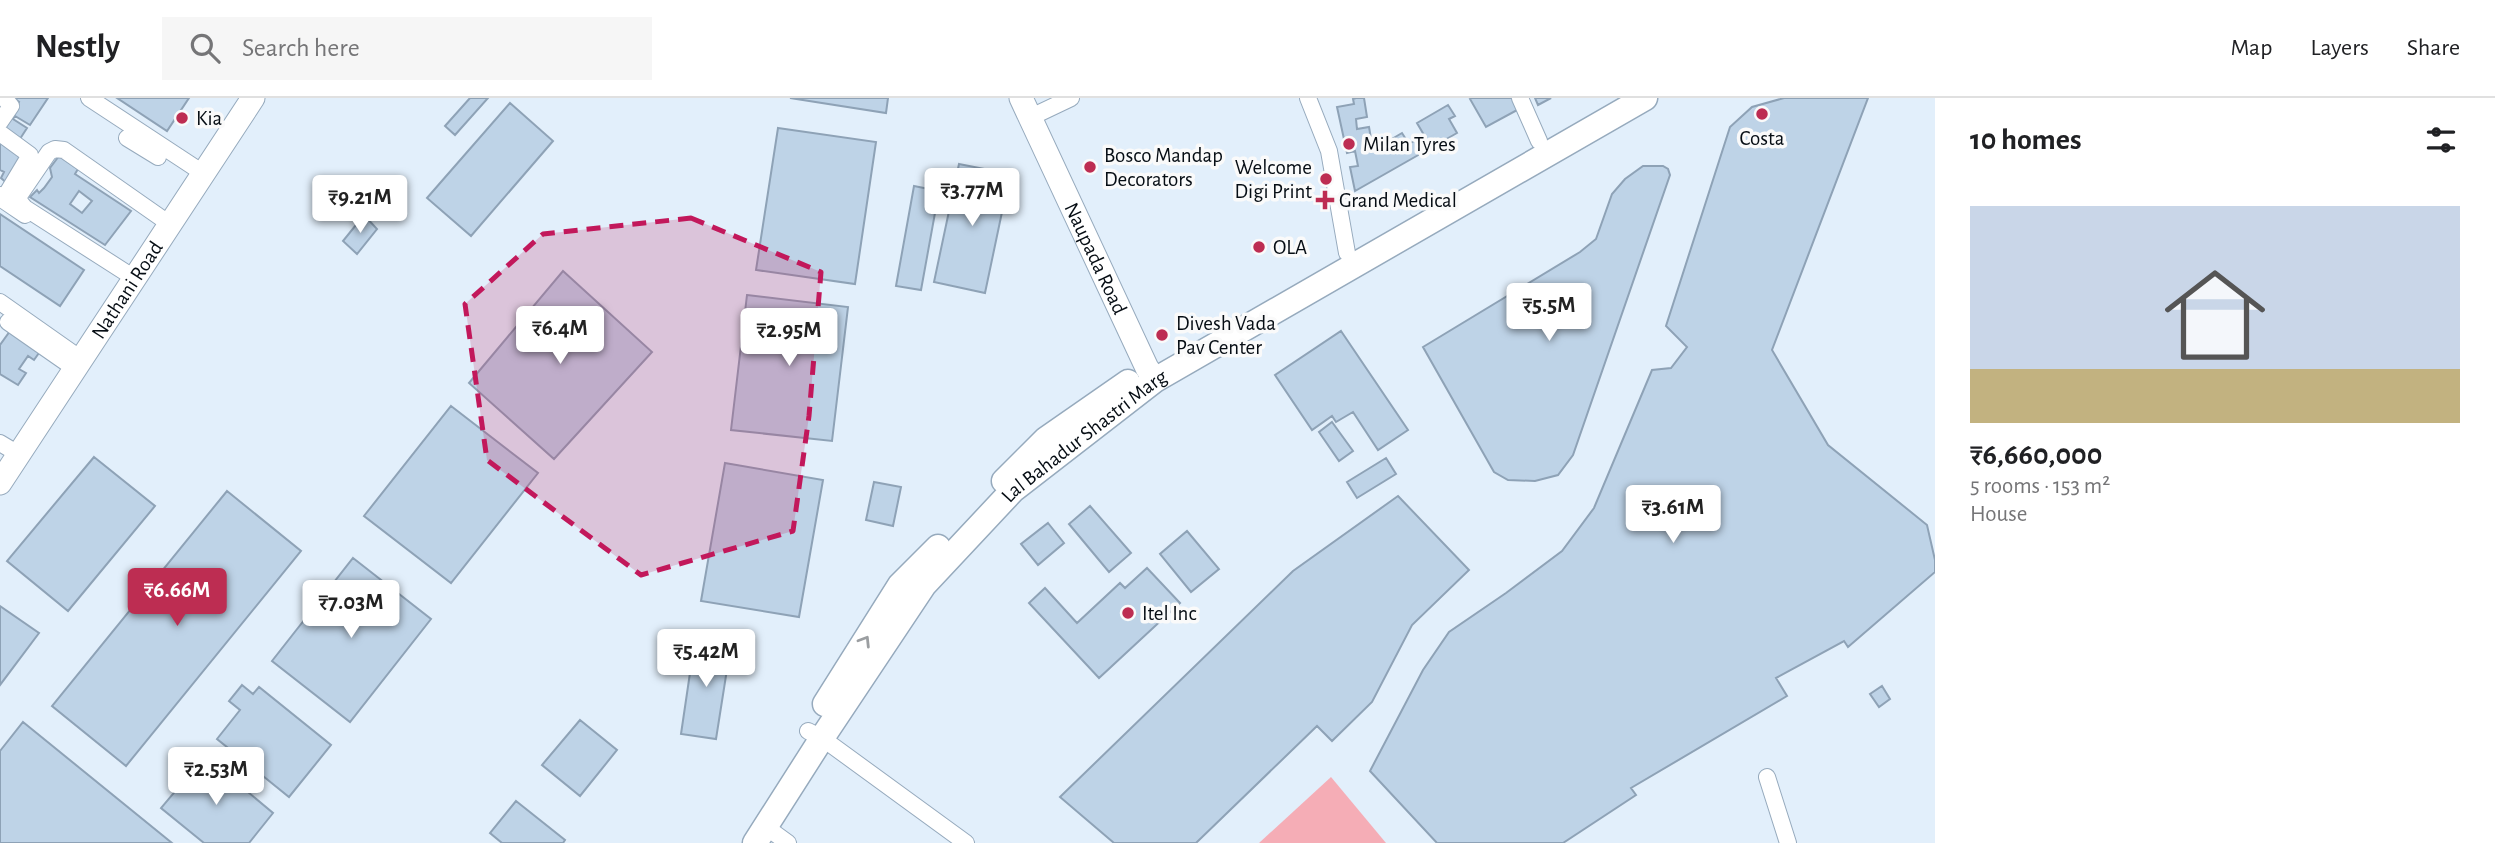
<!DOCTYPE html>
<html lang="en">
<head>
<meta charset="utf-8">
<style>
	body { margin:0; font-family:"Alegreya Sans",sans-serif; background:#f6f6f6; color:#202124; height:100vh; display:flex; flex-direction:column; font-size:26px; white-space:nowrap }
	* { box-sizing:border-box; margin:0 }
	p { font-size:23px; color:#757577 }
	.icon { flex:none; width:38px; height:38px; fill:none; stroke:currentColor; stroke-width:2; stroke-linecap:round; stroke-linejoin:round }
	.map { position:relative; flex:1; overflow:hidden }
	.sheet { display:flex; flex-direction:column; background:#fff; width:560px }
	.sheet>* { flex:none }
	.price { position:absolute; translate:-50% -60px; padding:0 16px; border-radius:7px; background:#fff; color:#222; font-size:23px; line-height:46px; filter:drop-shadow(0 2px 4px #0008) }
	.price::after { content:''; position:absolute; left:50%; top:42px; width:21px; height:16px; margin-left:-10px; background:inherit; clip-path:polygon(0 0,100% 0,50% 100%) }
	.price.current { background:#bd2d52; color:#fff }
	ul { padding:0; list-style:none }
	li { display:grid; align-content:center; gap:14px; height:371px; padding:0 35px }
	li span { display:grid; place-items:center; height:217px; border-radius:0px; color:#555 }
	li>.icon { margin-inline-start:auto }
	span .icon { width:126px; height:126px; fill:#fffc; stroke-width:1 }
	li b { font-size:30px }
	h2 { display:flex; justify-content:space-between; align-items:center; height:84px; padding:0 35px; font-size:30px }
	header { display:flex; align-items:center; gap:42px; box-sizing:border-box; height:98px; padding:0 35px; background:#fff; border-bottom:2px solid #e0e0e0 }
	header strong { font-size:33px }
	nav { display:flex; gap:38px; margin-inline-start:auto; font-size:24px }
	.search { width:490px; height:63px; background:#f6f6f6; display:flex; align-items:center; gap:18px; box-sizing:border-box; padding:0 24px; border-radius:0px; color:#757577; font-size:26px }
	main { display:flex; flex:1; min-height:0 }
	.map>svg:first-child { display:block }
	.green { fill:#f5adb6 }
	.building { fill:#bed3e7; stroke:#8ea2b6; stroke-width:2; fill-rule:evenodd }
	.lines { fill:none; stroke-linecap:round; stroke-linejoin:round }
	.street-casing { stroke:#96aabd; stroke-width:18 }
	.secondary-casing { stroke:#96aabd; stroke-width:25 }
	.primary-casing { stroke:#96aabd; stroke-width:27 }
	.street { stroke:#fff; stroke-width:16 }
	.secondary { stroke:#fff; stroke-width:23 }
	.primary { stroke:#fff; stroke-width:24 }
	.oneway { stroke:#9b9ea1 }
	.marked { fill:#c2185b; fill-opacity:0.2; stroke:#c2185b; stroke-width:5; stroke-dasharray:14 9; stroke-linejoin:round }
	.poi-dot { fill:#bd2d52; stroke:#fafafa; stroke-width:2.5 }
	.labels { text-anchor:middle; dominant-baseline:central; stroke-width:7; stroke-linejoin:round; paint-order:stroke }
	.poi-label { font-size:21px; fill:#060d14; stroke:#fafafa; text-anchor:start }
	.street-label { font-size:21px; fill:#060d14; stroke:#fafafa }
</style>
</head>
<body>
<header>
<strong>Nestly</strong>
<div class="search"><svg class="icon" aria-label="search" viewBox="0 0 24 24"><circle cx="10" cy="10" r="6"/><path d="M15 15l6 6"/></svg>Search here</div>
<nav><a>Map</a><a>Layers</a><a>Share</a></nav>
</header>
<main>
<div class="map">
<svg width="1935" height="745" viewBox="0 0 1935 745">
	<rect width="100%" height="100%" fill="#e2effb"/>
	<path class="green" d="M1331,679L1386,745H1259Z"/>
	<path class="building" d="M14,0H48L30,27L15,18L13,21L27,30L18,44L0,33L19,4Z
		M117,0H189L167,33Z
		M470,0H488L455,37L445,28Z
		M790,0H888L886,15Z
		M1356,0H1364L1367,19L1356,21L1357,31L1369,29L1373,52L1402,35L1409,46L1424,37L1417,25L1448,7L1455,18L1449,21L1457,35L1355,93L1350,69L1358,68L1355,53L1347,55L1337,9L1354,6L1353,1Z
		M1472,0H1513L1519,11L1486,29L1470,1Z
		M1535,0H1551L1538,7Z
		M1784,0H1868L1772,252L1828,347L1927,427L1935,462V474L1848,549L1844,543L1776,580L1787,598L1631,690L1636,697L1563,745H1437L1370,673L1423,572L1449,534L1506,495L1562,453L1594,410L1652,272L1671,270L1687,249L1666,228L1730,29L1752,9Z
		M510,5L553,43L471,138L427,100Z
		M778,30L876,44L855,186L756,172Z
		M0,38L27,55L9,87L1,80L4,74L0,72Z
		M59,58L78,71L75,76L131,113L105,147L30,99L37,92L39,95L44,90L52,79L50,70ZM79,93L92,103L82,115L70,106Z
		M959,66L1010,76L985,195L934,184Z
		M1643,68H1663L1668,71L1670,77L1573,357L1558,377L1535,383L1508,382L1494,374L1423,249L1580,154L1596,141L1612,96L1625,81Z
		M914,88L939,93L921,192L896,188Z
		M0,116L84,172L60,208L0,168Z
		M364,117L377,131L357,156L343,143Z
		M563,173L652,254L554,361L469,285Z
		M747,197L848,209L832,343L731,332Z
		M10,233L41,252L34,262L28,258L19,271L26,275L18,287L0,276V247Z
		M1341,233L1408,332L1378,352L1353,314L1336,324L1332,318L1312,332L1275,277Z
		M451,308L538,375L451,485L364,418Z
		M1332,324L1353,353L1339,363L1319,334Z
		M94,359L155,408L68,513L7,463Z
		M1386,360L1396,376L1357,400L1347,384Z
		M725,365L823,382L799,519L701,503Z
		M874,384L901,389L893,428L866,422Z
		M227,393L301,453L126,668L52,608Z
		M1398,398L1469,472L1412,527L1372,604L1332,643L1317,628L1196,745H1114L1060,699L1293,473Z
		M1090,408L1131,455L1109,474L1069,426Z
		M1048,425L1064,445L1038,467L1021,446Z
		M1187,433L1219,471L1191,494L1160,456Z
		M353,460L431,521L350,624L272,563Z
		M1147,470L1180,505L1099,580L1029,505L1045,490L1077,525L1120,485L1125,490Z
		M0,508L39,535L0,587Z
		M695,541L731,546L716,641L681,636Z
		M242,587L253,596L259,589L331,647L289,699L217,641L240,612L229,603Z
		M1882,588L1890,601L1879,609L1870,596Z
		M580,622L617,652L580,698L542,667Z
		M23,624L172,745H0V653Z
		M205,658L273,715L249,745H204L161,710Z
		M516,703L565,742L563,745H502L490,735Z"/>
	<g class="lines">
		<defs>
			<path id="street" d="M89,0L203,75
				M1308,0L1329,53L1347,155
				M1520,0L1539,43
				M1029,20L1071,0
				M0,24L11,8L4,0
				M0,35L30,57L3,102
				M127,40L158,59
				M0,97L3,102L25,117
				M128,176L25,110L20,104L19,98L49,54L55,51L64,52L164,122
				M0,204L81,261
				M8,224L74,270
				M0,345L10,351
				M808,633L822,640L966,745
				M1767,679L1788,745
				M766,729L788,745"/>
			<g id="secondary">
				<path id="s1" d="M1021,0L1147,270L1155,282"/>
				<path id="s2" d="M0,385L253,0"/>
			</g>
			<g id="primary">
				<path d="M1004,383L1046,341L1128,284"/>
				<path d="M825,606L900,487L938,449"/>
				<path id="s3" d="M755,745L822,640L924,487L1013,392L1155,282L1645,0"/>
			</g>
		</defs>
		<use href="#street" class="street-casing"/>
		<use href="#secondary" class="secondary-casing"/>
		<use href="#primary" class="primary-casing"/>
		<use href="#street" class="street"/>
		<use href="#secondary" class="secondary"/>
		<use href="#primary" class="primary"/>
	</g>
	<defs><path id="oneway-chevron" d="M-2-3.5L2.5 0L-2 3.5" fill="none" stroke-width="1.6" stroke-linecap="round" stroke-linejoin="round" transform="scale(1.75)"/></defs>
	<use class="oneway" href="#oneway-chevron" transform="translate(865 543) rotate(-58)"/>
	<path class="marked" d="M691,120L821,174L809,318L793,433L641,477L487,362L465,206L543,136Z"/>
	<g class="poi-dot">
		<circle cx="1762" cy="16" r="7"/>
		<circle cx="182" cy="20" r="7"/>
		<circle cx="1349" cy="46" r="7"/>
		<circle cx="1090" cy="69" r="7"/>
		<circle cx="1326" cy="81" r="7"/>
		<path d="M1321.5 91.5h7v7h7v7h-7v7h-7v-7h-7v-7h7z"/>
		<circle cx="1259" cy="149" r="7"/>
		<circle cx="1162" cy="237" r="7"/>
		<circle cx="1128" cy="515" r="7"/>
	</g>
	<g class="labels">
		<g class="poi-label">
			<text x="196" y="20">Kia</text>
			<text x="1762" y="40" text-anchor="middle">Costa</text>
			<text x="1363" y="46">Milan Tyres</text>
			<text x="1104" y="57">Bosco Mandap<tspan x="1104" dy="24">Decorators</tspan></text>
			<text x="1312" y="69" text-anchor="end">Welcome<tspan x="1312" dy="24">Digi Print</tspan></text>
			<text x="1339" y="102">Grand Medical</text>
			<text x="1273" y="149">OLA</text>
			<text x="1176" y="225">Divesh Vada<tspan x="1176" dy="24">Pav Center</tspan></text>
			<text x="1142" y="515">Itel Inc</text>
		</g>
		<g class="street-label">
			<text stroke="none"><textPath href="#s1" startOffset="177">Naupada Road</textPath></text>
			<text stroke="none"><textPath href="#s2" startOffset="231">Nathani Road</textPath></text>
			<text stroke="none"><textPath href="#s3" startOffset="528">Lal Bahadur Shastri Marg</textPath></text>
		</g>
	</g>
</svg>
<b class="price" style="left:972px;top:130px">₹3.77M</b>
<b class="price" style="left:360px;top:137px">₹9.21M</b>
<b class="price" style="left:1549px;top:245px">₹5.5M</b>
<b class="price" style="left:560px;top:268px">₹6.4M</b>
<b class="price" style="left:789px;top:270px">₹2.95M</b>
<b class="price" style="left:1673px;top:447px">₹3.61M</b>
<b class="price current" style="left:177px;top:530px">₹6.66M</b>
<b class="price" style="left:351px;top:542px">₹7.03M</b>
<b class="price" style="left:706px;top:591px">₹5.42M</b>
<b class="price" style="left:216px;top:709px">₹2.53M</b>
</div>
<section class="sheet">
<h2>10 homes<svg class="icon" aria-label="filters" viewBox="0 0 24 24"><path d="M4 7h16M4 17h16"/><circle cx="9" cy="7" r="2"/><circle cx="15" cy="17" r="2"/></svg></h2>
<ul>
<li><span style="background:linear-gradient(#c9d6e8 75%,#c2b280 0)"><svg class="icon" aria-label="home" viewBox="0 0 24 24"><path d="M3 11l9-7 9 7M6 9v11h12V9"/></svg></span><div><b>₹6,660,000</b><p>5 rooms · 153 m²</p><p>House</p></div></li>
</ul>
</section>
</main>
</body>
</html>
